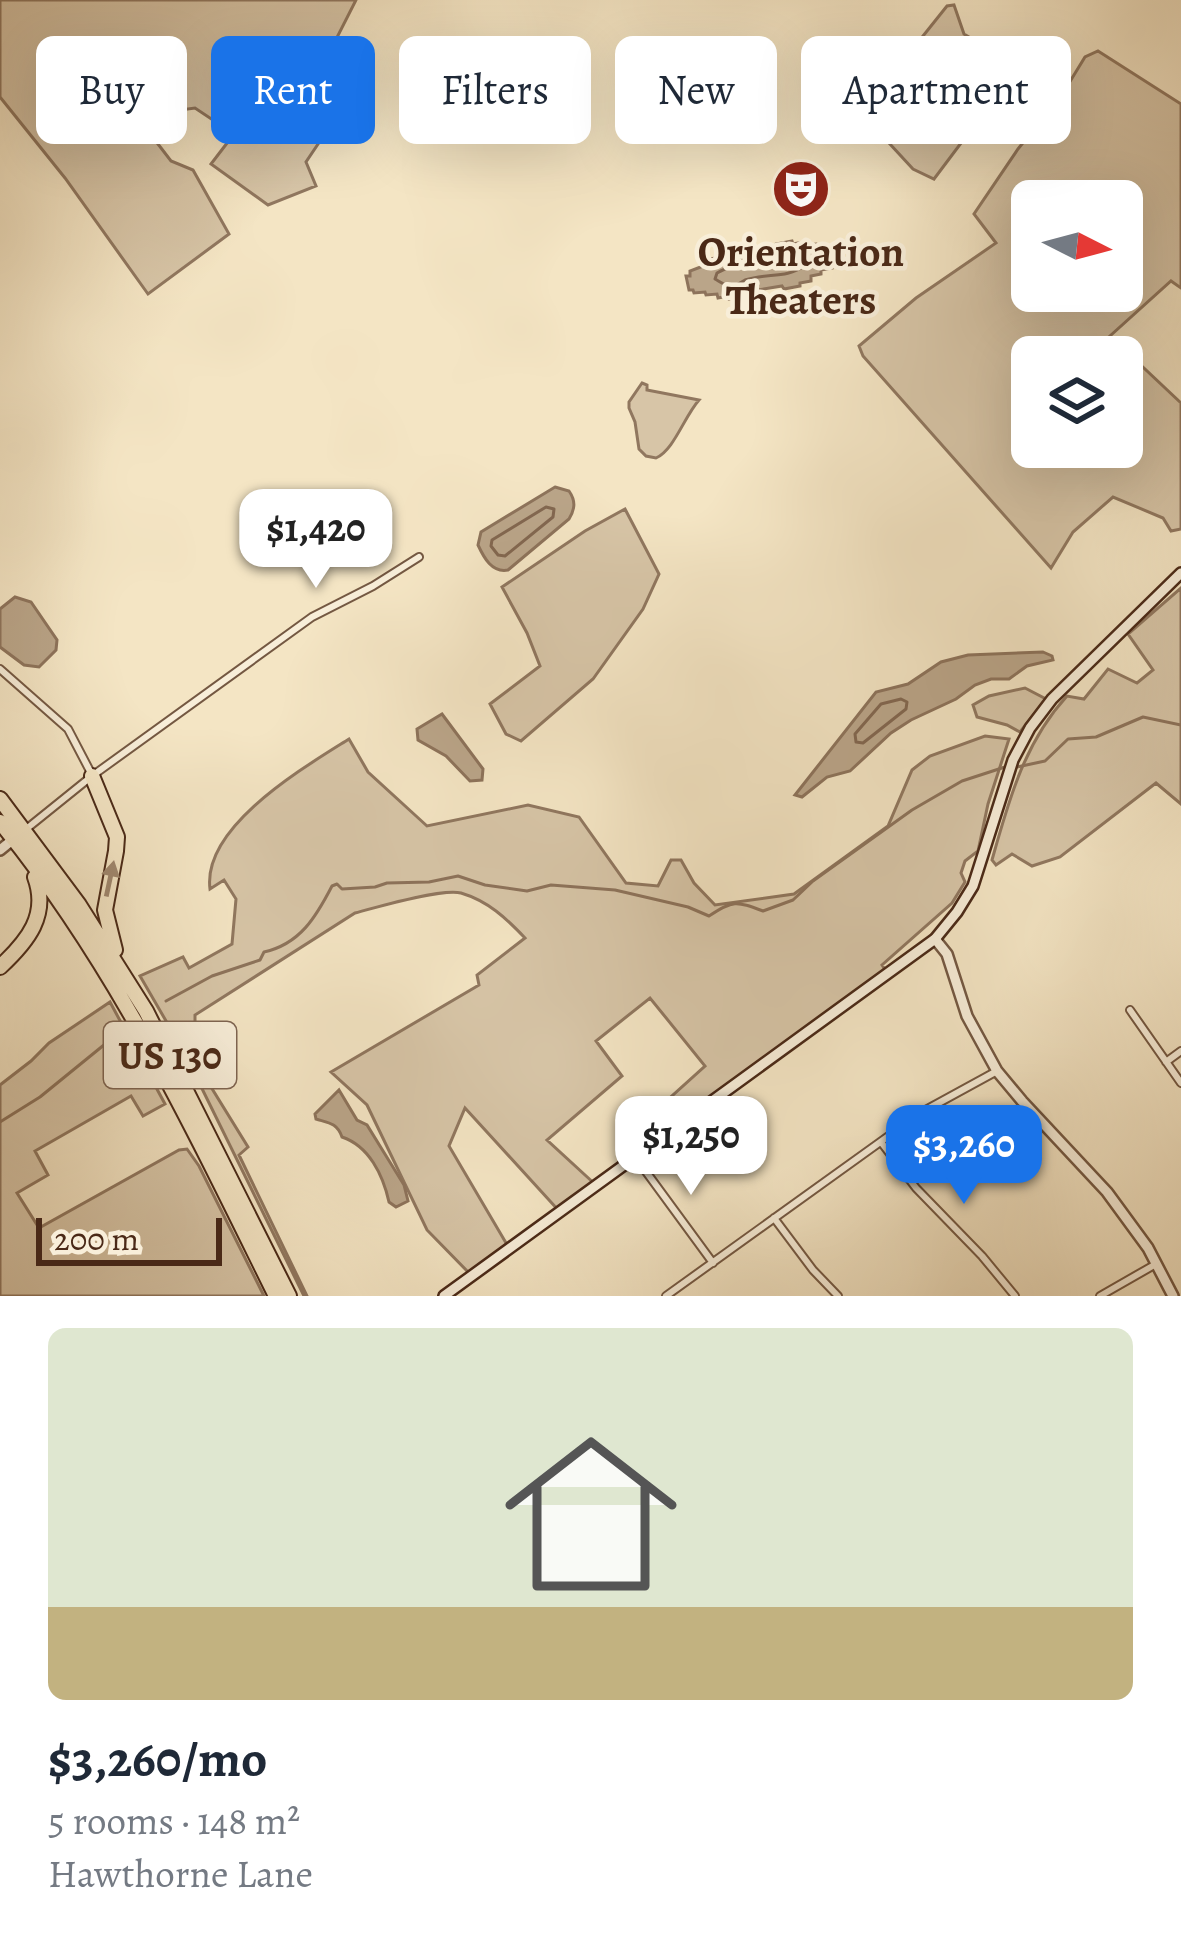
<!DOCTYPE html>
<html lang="en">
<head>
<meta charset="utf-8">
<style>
	body { margin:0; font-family:Alegreya,serif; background:#f6f6f7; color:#1f2937; height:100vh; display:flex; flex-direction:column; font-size:45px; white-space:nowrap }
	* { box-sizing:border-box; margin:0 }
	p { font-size:39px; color:#747a83 }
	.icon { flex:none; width:66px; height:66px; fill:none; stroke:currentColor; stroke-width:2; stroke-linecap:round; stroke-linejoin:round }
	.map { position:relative; height:1296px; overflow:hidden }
	.sheet { display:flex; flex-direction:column; background:#fff; flex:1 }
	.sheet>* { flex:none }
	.top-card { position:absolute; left:36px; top:36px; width:1110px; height:108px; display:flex; gap:24px }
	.needle { width:78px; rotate:96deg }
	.controls { position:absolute; left:1011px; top:180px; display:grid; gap:24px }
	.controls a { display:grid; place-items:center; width:132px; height:132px; border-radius:18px; background:#fff; box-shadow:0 12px 48px #0002; font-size:60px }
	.scale { position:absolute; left:36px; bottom:30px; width:186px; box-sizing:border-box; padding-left:12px; border:6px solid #4a2917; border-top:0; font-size:33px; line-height:42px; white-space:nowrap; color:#4a2917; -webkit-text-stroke:9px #f8eed9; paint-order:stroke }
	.price { position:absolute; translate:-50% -102px; padding:0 27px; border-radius:24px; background:#fff; color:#222; font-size:39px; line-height:78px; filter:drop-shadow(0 3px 6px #0008) }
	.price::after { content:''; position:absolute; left:50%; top:72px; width:36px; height:27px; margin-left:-18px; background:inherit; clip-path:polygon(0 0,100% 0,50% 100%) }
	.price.active { background:#1a73e8; color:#fff }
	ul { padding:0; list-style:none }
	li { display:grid; align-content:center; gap:24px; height:636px; padding:0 48px }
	li span { display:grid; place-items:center; height:372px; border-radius:18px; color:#555 }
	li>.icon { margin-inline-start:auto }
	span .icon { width:216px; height:216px; fill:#fffc; stroke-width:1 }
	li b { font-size:51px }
	.pill { padding:0 42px; border-radius:18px; background:#fff; box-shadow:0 12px 48px #0002; font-size:42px; line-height:108px }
	.pill.active { background:#1a73e8; color:#fff }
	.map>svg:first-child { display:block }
	.green { fill:#d7c5a7; stroke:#90775f; stroke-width:3; fill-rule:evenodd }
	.water { fill:#baa589; stroke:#8d735b; stroke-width:3 }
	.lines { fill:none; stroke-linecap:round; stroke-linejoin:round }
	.shore { stroke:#826750; stroke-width:3 }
	.stream { stroke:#8d735b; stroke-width:3 }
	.minor-casing { stroke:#745842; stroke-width:10 }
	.tertiary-casing { stroke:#745842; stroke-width:14 }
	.secondary-casing { stroke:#4a2917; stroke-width:14 }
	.trunk-casing { stroke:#4a2917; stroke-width:18 }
	.minor { stroke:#f8eed9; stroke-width:6 }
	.tertiary { stroke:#f8eed9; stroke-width:9 }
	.secondary { stroke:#f8eed9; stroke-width:9 }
	.trunk { stroke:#f4e5c4; stroke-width:14 }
	.oneway { fill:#9f876e }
	.labels { text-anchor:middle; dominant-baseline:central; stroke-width:9; stroke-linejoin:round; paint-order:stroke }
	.shield { fill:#f8eed9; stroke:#7e6451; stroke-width:3 }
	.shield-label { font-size:39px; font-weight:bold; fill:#4a2917 }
	.poi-label { font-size:42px; font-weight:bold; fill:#4a2917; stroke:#f8eed9 }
</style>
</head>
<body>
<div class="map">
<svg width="1181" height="1296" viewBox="0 0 1181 1296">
	<rect width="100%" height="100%" fill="#f4e5c4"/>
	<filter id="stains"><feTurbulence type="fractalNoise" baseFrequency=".00167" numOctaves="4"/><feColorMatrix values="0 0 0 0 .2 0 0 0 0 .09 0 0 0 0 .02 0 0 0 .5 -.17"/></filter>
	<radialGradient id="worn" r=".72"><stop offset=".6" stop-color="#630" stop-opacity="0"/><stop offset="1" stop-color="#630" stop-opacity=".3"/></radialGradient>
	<path class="green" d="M0,0H356L326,59L347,101L306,162L316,186L268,205L211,164L234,134L195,108L158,113L148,131L171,161L193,170L229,234L148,294L65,178L0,97Z
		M954,5L964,34L1010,62L1013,74L934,179L913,169L865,117L875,96L947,6Z
		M1098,51L1181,104V288L1171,281L1110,336L1181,403V529L1171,531L1163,518L1113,497L1073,532L1051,568L863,356L859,346L916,298L996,243L974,214L1018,149L1063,93L1085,57ZM1032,201H1122V291H1032ZM1032,357H1122V447H1032Z
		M642,383L647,385V390L699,400C684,417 674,450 656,458L646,456L639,449L635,422L629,408V402Z
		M625,509L659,574L643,609L593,679L521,741L506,734L490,704L540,666L527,633L502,587L585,531Z
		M1181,588V804L1156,783L1060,857L1032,866L1012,854L996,865L992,860C1009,800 1024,743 1067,696L1084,699L1108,669L1137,683L1153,670L1128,634Z
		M1025,688L1046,699L1020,732L1007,725L977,717L973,705L989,696Z
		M985,736L1009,739L988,804L978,851L965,861L961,873L965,882L952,903L882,965L888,974L668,1135L652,1114L705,1066L650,998L596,1041L622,1076L547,1140L597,1186L560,1212L465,1108L449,1146L509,1248L471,1275L427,1230L367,1105L331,1072L479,985L477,975L525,938C506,918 488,901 461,893C442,888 377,907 355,913L195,1015V1040L210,1047L211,1087L248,1147L239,1155L307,1296H304L184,1052L140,976L183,957L189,968L232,944L236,899L224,880L210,889C202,827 303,768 349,739L368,772L427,826L528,805L579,817L626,883L658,886L671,860H681L694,883L715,905L794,894L888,826L912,770L930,756Z
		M110,1002L165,1104L143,1116L131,1096L35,1151L48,1175L17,1193L39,1228L179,1150L187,1149L199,1166L264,1296H0V1085L31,1061L49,1043Z"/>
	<path class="water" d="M792,241L793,244L803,242L804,245L816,244L817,248L827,246L828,249H833L835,263L831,264L832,268L821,270V274L811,276V281L800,283V286L784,289L782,286L745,292V296L729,299L728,296L718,298L717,294L706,295L705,292L694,293L693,290H689L686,276H690V271L711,263L710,259L721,257V254L775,247L776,244Z
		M555,487L569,491C576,501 575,509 569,519L508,570C492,573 484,558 478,545L481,532Z
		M15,597L31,602L57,640L56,650L39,667L24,665L0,647V609Z
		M1043,652L1052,656L1053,660L1027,666L1009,679H991L975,685L956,699L911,720L891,733L850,771L827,777L802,797L795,795L876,692L908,684L941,662L968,655Z
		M442,714L483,769L482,780L470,781L446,756L418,740L417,729Z
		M339,1090L357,1120L367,1125L404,1185L408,1201L396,1207L389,1202C383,1175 369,1146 342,1137C337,1123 329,1123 316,1119L315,1114Z"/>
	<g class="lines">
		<path class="shore" d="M787,254L804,257L806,265C784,280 769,272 745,280C741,282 739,285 735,285C726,287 722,283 715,279L717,273C738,260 764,265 787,254Z
			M546,507L554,509L553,517L505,556L498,555L491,546L492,540Z
			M901,699L907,702L906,709L863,743L856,742L855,734L881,704Z"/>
		<path class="stream" d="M1017,767L1045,761L1068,739L1096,737L1143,717L1181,725
			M166,1001L212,976L260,960L264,952C300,944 316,917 332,886L337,884L342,889L375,887L387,883L429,882L458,876L485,885L527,891L551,885L615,890L688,907L709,916C733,900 736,901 763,911L793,900L813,881L912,810L962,781L1005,767
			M0,1122L40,1097L126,1027"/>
		<defs>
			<path id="minor" d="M0,669L68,729L91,773
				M25,830L92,776L312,617L373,586L419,557
				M1130,1010L1181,1083
				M1166,1062L1181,1051
				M881,1142L916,1188L982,1256L1015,1296
				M636,1158L713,1263
				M774,1218L813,1270L838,1296
				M666,1296L922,1112L997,1071
				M1100,1296L1156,1264"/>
			<path id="tertiary" d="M0,850L16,837
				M935,939L947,954L967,1016L997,1071L1022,1101L1107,1192L1148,1248L1173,1296"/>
			<path id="secondary" d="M444,1296L935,939L957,912L973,886L1013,760L1030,728L1052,699L1181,573"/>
			<path id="trunk" d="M92,776L117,837L116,851L105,910L115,950
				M0,799L79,905L146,1011L289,1296
				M0,822C117,965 195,1132 276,1296
				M0,967C28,941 49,915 35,877"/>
		</defs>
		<use href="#minor" class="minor-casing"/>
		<use href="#tertiary" class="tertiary-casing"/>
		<use href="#secondary" class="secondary-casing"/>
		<use href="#trunk" class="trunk-casing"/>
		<use href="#minor" class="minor"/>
		<use href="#tertiary" class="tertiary"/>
		<use href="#secondary" class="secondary"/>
		<use href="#trunk" class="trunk"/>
	</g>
	<defs><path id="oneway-solid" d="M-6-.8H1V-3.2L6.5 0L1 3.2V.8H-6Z" transform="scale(3)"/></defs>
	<use class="oneway" href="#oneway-solid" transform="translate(110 879) rotate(-78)"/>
	<defs>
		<symbol id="theatre-disc" viewBox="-11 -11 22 22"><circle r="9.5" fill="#8f2418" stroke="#f8eed9"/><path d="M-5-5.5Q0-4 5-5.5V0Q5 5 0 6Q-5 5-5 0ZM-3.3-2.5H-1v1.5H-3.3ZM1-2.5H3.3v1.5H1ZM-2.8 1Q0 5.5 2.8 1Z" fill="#fff"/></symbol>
	</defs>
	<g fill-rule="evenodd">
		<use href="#theatre-disc" x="768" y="156" width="66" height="66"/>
	</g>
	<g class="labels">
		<rect class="shield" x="104" y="1022" width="132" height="66" rx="9"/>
		<g class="shield-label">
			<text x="170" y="1055">US 130</text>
		</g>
		<g class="poi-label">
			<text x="801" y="251">Orientation<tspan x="801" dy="48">Theaters</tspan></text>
		</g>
	</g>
	<rect width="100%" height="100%" filter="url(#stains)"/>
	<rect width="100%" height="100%" fill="url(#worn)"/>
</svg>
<div class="controls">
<a><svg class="needle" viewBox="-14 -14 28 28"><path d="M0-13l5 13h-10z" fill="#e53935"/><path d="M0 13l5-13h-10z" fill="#747a83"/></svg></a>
<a><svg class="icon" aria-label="layers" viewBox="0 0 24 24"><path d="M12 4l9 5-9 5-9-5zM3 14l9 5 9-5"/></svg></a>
</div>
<div class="scale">200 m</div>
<b class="price" style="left:316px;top:591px">$1,420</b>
<b class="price" style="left:691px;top:1198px">$1,250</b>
<b class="price active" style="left:964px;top:1207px">$3,260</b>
<div class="top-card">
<a class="pill">Buy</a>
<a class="pill active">Rent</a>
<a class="pill">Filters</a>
<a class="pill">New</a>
<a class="pill">Apartment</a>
</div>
</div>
<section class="sheet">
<ul>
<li><span style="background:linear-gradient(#dfe7d0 75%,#c2b280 0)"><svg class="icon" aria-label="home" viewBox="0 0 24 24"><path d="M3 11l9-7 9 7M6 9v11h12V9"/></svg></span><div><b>$3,260/mo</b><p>5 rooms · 148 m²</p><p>Hawthorne Lane</p></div></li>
</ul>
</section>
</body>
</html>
